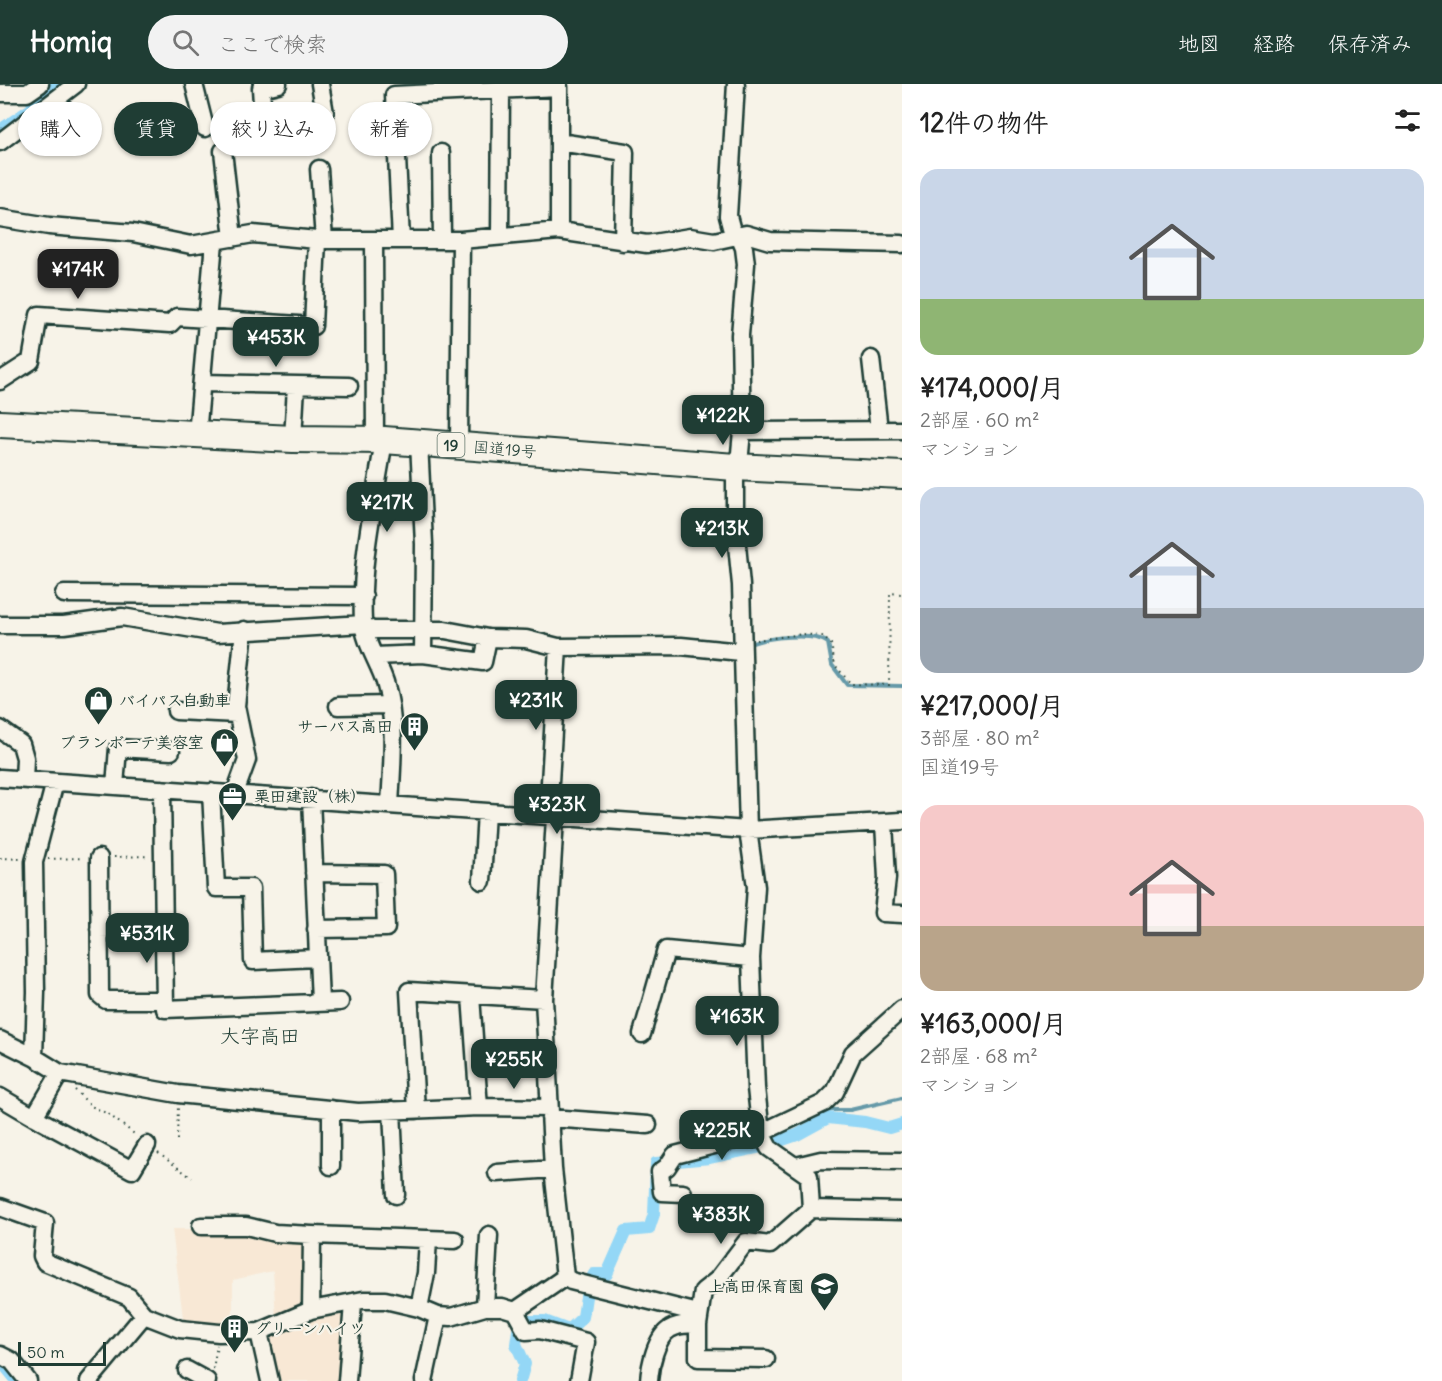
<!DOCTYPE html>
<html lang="ja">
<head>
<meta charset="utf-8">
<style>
	body { margin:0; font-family:Delius,"Klee One",sans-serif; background:#f2f2f2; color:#222; height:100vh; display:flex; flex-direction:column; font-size:22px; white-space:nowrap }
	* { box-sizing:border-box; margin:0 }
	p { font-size:20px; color:#767676 }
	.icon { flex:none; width:33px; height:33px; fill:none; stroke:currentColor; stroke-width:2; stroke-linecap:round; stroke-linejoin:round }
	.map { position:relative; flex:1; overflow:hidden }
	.sheet { display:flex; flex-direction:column; background:#fff; width:540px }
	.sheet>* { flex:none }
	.hud { position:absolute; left:18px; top:18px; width:570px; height:54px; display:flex; gap:12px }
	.scale { position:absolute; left:18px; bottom:15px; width:88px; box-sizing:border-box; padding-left:6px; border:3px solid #1f3d34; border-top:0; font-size:16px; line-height:21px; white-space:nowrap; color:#1f3d34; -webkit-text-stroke:4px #f7f3e8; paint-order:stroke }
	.price { position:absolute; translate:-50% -51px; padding:0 14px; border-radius:12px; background:#1f3d34; color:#fff; font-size:20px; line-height:39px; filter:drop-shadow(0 2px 3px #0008) }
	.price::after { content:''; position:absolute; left:50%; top:36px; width:18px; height:14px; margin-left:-9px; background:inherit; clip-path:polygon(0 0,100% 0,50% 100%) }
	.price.selected { background:#222; color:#fff }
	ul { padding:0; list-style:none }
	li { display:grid; align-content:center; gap:12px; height:318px; padding:0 18px }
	li span { display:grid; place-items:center; height:186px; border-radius:18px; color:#555 }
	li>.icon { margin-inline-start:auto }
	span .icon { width:108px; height:108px; fill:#fffc; stroke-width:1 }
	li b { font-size:26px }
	h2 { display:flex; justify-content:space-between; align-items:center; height:72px; padding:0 18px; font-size:26px }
	.tag { padding:0 21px; border-radius:27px; background:#fff; box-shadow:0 2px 4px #0004; font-size:21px; line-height:54px }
	.tag.selected { background:#1f3d34; color:#fff }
	header { display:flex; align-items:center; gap:36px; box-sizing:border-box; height:84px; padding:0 30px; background:#1f3d34; color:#fff }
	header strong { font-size:28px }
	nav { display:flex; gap:33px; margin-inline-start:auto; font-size:21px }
	.search { width:420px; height:54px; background:#f2f2f2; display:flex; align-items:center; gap:15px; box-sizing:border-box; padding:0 21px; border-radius:33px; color:#767676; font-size:22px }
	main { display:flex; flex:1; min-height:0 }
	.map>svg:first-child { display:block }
	.built { fill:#f8e8d5 }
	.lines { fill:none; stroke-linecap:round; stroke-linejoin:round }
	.stream { stroke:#6599a8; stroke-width:4 }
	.canal { stroke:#94d7f6; stroke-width:12 }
	.minor-casing { stroke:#1f3d34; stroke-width:21 }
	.highway-casing { stroke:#1f3d34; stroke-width:30 }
	.path { stroke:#1f3d34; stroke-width:2; stroke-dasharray:1.5 4.5; stroke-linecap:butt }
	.minor { stroke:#f7f3e8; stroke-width:16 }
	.highway { stroke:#f7f3e8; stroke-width:26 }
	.labels { text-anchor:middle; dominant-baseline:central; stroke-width:4.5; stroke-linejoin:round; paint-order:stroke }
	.shield { fill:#f7f3e8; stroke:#60746a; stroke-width:1.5 }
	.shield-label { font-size:15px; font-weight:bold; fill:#1f3d34 }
	.street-label { font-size:16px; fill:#1f3d34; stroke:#f7f3e8 }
	.poi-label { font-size:16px; font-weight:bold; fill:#1f3d34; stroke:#f7f3e8; text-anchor:start }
	.quarter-label { font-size:20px; fill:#1f3d34; stroke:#f7f3e8 }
</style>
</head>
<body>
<header>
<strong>Homiq</strong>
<div class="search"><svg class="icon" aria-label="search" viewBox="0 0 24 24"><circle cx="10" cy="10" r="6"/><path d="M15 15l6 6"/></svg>ここで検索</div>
<nav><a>地図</a><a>経路</a><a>保存済み</a></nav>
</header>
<main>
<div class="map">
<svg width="902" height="1297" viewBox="0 0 902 1297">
	<rect width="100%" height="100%" fill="#f7f3e8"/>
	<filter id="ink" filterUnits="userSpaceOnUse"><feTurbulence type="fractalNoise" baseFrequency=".0167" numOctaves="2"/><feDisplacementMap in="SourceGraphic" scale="12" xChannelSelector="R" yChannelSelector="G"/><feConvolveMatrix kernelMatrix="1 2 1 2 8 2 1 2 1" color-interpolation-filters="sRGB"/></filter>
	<g filter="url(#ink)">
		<path class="built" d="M172,1145H245L309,1154L306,1224L276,1235L273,1187L233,1196V1244L184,1242Z
			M349,1223L343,1297H273L263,1252L308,1232Z"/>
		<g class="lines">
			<path class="stream" d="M747,561C764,554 813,547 828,559L832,581L847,601L902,602
				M776,1050L831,1026H850L902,1014"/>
			<path class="canal" d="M31,16L55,0
				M0,46L31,25
				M590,1197L594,1190H607L626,1147L649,1145L654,1130L656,1079L710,1074L762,1063L797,1051L828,1034L865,1038L889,1044L902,1040
				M529,1237H545L569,1246L583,1233L587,1206
				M518,1246L516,1260L525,1280L520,1297
				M0,1280L4,1281L17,1297"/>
			<defs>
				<path id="minor" d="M194,0L205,44
					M278,0L261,4L263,35L325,29L320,0
					M0,9H27L40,0
					M0,58L76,0
					M559,58L625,68L623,158
					M223,67L233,154
					M441,69L442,155
					M319,85L324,156
					M0,134L49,142L133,149L191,161L253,150L317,156H461L559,147L647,160L690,153L714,157L746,150L770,157L902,160
					M500,152L501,5
					M374,156L375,357
					M401,156L394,11L559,3V147
					M871,275L879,346
					M0,297L31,277L39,231L170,240L177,233L313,242L317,156
					M202,299L349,302
					M742,347L902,346
					M197,351L214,158
					M293,355L296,302
					M384,356C375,415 360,477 363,537C364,557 379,579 385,598C397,637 392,681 390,721
					M419,358L424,460L423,570
					M459,361L461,156
					M64,510L364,512
					M0,541H64L122,533L217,549L363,540L371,546H445L488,554L526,555L558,563L681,562L741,568
					M375,572L423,570L483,578L488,554
					M338,622L389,621
					M176,627L237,630
					M0,645L21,660L25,674L24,696
					M0,694L748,746L902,737
					M55,698L34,778L36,908L34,973L60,989L178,1010L358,1028L479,1023L549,1024
					M115,702L118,664L171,667
					M162,705L165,925L340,918
					M211,708L216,804H251L253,877L316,874
					M235,709L247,676L236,622L244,546
					M311,714L320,918
					M548,732L558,563
					M555,734L544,915L553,1085L565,1193L571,1197L698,1229
					M884,739L887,794L883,829L902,830
					M99,774L100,911L106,916H164
					M314,789L384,790L386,844L316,845
					M482,797L486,728
					M99,845L164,844
					M471,912L479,1023
					M642,950L666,866L751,874
					M0,956L34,973
					M0,1013L34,1033L60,989
					M392,1026L396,1111
					M416,1026L409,907L544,915
					M34,1033L132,1086L147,1061
					M550,1034L648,1041
					M331,1082V1025
					M796,1082L821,1076L902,1077
					M497,1089L553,1085
					M683,1109L662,1108L660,1088L667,1083L675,1071L761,1049L824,1019L835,1008L853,969L902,925
					M0,1123L45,1139L42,1172L45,1178L129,1213L144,1231L180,1245L219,1249L259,1248L311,1226L363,1216H385L419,1224L438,1232L451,1233L485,1223H502L515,1227
					M811,1125L902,1127
					M201,1142H246L275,1149L312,1151L455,1156
					M565,1193L515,1227L526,1247L540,1246L586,1258L579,1297
					M485,1223L489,1151
					M419,1224L426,1189L428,1155
					M311,1226L312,1151
					M698,1241V1274L766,1275
					M259,1248L270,1297
					M0,1271L12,1277L28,1297
					M187,1286L207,1297
					M89,1297L144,1231
					M347,1297L353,1219
					M424,1297L438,1232
					M649,1297C650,1282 656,1253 670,1245C678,1240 690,1240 698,1241L703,1207L717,1196L746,1158L770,1161L811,1125L809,1092L769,1064L761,1049L756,1004L751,874L756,803L748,746L741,501L735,441V383L740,369L742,347L740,251L746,180L744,164L739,152L732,147L728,132L736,0"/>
				<path id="highway" d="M0,340L293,355L384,356L735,383L902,391"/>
			</defs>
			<use href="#minor" class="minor-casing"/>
			<use href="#highway" class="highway-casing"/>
			<path class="path" d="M756,556L803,550L822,552L831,560L835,581L851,600L889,601L890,509L902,510
				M114,773L150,772
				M0,774L21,775
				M48,775L84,774
				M75,1006L91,1022L108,1030L137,1052
				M177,1056L178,1022
				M158,1069L192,1094
				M213,1285L217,1261"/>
			<use href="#minor" class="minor"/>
			<use href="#highway" class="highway"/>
		</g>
	</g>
	<defs>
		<symbol id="shop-pin" viewBox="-11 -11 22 30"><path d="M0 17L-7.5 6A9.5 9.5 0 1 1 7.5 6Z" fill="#1f3d34" stroke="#f7f3e8"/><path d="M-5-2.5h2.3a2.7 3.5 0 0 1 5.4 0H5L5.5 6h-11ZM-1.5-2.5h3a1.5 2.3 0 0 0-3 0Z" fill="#fff"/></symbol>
		<symbol id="building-pin" viewBox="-11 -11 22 30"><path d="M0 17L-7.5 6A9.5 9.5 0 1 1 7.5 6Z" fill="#1f3d34" stroke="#f7f3e8"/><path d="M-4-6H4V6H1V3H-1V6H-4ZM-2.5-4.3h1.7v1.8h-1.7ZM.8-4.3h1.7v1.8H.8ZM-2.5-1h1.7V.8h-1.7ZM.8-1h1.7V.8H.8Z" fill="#fff"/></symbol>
		<symbol id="office-pin" viewBox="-11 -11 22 30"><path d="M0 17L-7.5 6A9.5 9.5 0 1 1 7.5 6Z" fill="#1f3d34" stroke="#f7f3e8"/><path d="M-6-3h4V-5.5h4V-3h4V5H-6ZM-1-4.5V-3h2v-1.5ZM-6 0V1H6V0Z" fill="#fff"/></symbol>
		<symbol id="school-pin" viewBox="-11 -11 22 30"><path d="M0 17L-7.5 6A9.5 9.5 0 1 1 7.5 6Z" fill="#1f3d34" stroke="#f7f3e8"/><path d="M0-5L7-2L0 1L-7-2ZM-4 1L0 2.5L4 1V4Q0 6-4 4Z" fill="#fff"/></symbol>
	</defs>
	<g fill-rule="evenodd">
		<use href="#shop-pin" x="82" y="600" width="33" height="45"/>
		<use href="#building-pin" x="398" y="626" width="33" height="45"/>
		<use href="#shop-pin" x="208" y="642" width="33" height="45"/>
		<use href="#office-pin" x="216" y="696" width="33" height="45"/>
		<use href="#school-pin" x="808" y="1186" width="33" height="45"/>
		<use href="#building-pin" x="218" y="1228" width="33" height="45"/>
	</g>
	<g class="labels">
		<rect class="shield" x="437.5" y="349" width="27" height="24" rx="4.5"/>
		<g class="shield-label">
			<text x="451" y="361">19</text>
		</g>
		<g class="street-label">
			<text transform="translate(505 365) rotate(5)">国道19号</text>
		</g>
		<g class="poi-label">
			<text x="119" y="616">バイパス自動車</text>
			<text x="393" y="642" text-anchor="end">サーパス高田</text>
			<text x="204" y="658" text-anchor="end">ブランボーテ美容室</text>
			<text x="254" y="712">栗田建設（株）</text>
			<text x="804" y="1202" text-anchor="end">上高田保育園</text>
			<text x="255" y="1244">グリーンハイツ</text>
		</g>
		<g class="quarter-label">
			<text x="260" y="951">大字高田</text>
		</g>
	</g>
</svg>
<div class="scale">50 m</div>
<b class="price selected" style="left:78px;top:216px">¥174K</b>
<b class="price" style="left:276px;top:284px">¥453K</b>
<b class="price" style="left:723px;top:362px">¥122K</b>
<b class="price" style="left:387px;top:449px">¥217K</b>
<b class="price" style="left:722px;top:475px">¥213K</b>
<b class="price" style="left:536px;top:647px">¥231K</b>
<b class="price" style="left:557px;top:751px">¥323K</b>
<b class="price" style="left:147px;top:880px">¥531K</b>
<b class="price" style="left:737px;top:963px">¥163K</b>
<b class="price" style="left:514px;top:1006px">¥255K</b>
<b class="price" style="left:722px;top:1077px">¥225K</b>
<b class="price" style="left:721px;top:1161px">¥383K</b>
<div class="hud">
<a class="tag">購入</a>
<a class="tag selected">賃貸</a>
<a class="tag">絞り込み</a>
<a class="tag">新着</a>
</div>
</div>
<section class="sheet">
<h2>12件の物件<svg class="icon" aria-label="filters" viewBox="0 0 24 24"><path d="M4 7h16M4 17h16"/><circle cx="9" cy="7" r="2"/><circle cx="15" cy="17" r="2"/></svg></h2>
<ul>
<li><span style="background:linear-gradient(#c9d6e8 70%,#8fb573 0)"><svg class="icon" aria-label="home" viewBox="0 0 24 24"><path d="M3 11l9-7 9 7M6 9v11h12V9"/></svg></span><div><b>¥174,000/月</b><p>2部屋 · 60 m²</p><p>マンション</p></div></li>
<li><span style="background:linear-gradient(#c9d6e8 65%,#9aa5b1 0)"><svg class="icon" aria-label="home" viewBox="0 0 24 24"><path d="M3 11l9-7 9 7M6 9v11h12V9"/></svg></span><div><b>¥217,000/月</b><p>3部屋 · 80 m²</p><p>国道19号</p></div></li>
<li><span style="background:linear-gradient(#f6c9c9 65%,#b9a48a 0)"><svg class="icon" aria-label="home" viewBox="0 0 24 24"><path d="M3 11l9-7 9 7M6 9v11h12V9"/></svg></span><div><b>¥163,000/月</b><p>2部屋 · 68 m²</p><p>マンション</p></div></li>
</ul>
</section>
</main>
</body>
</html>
